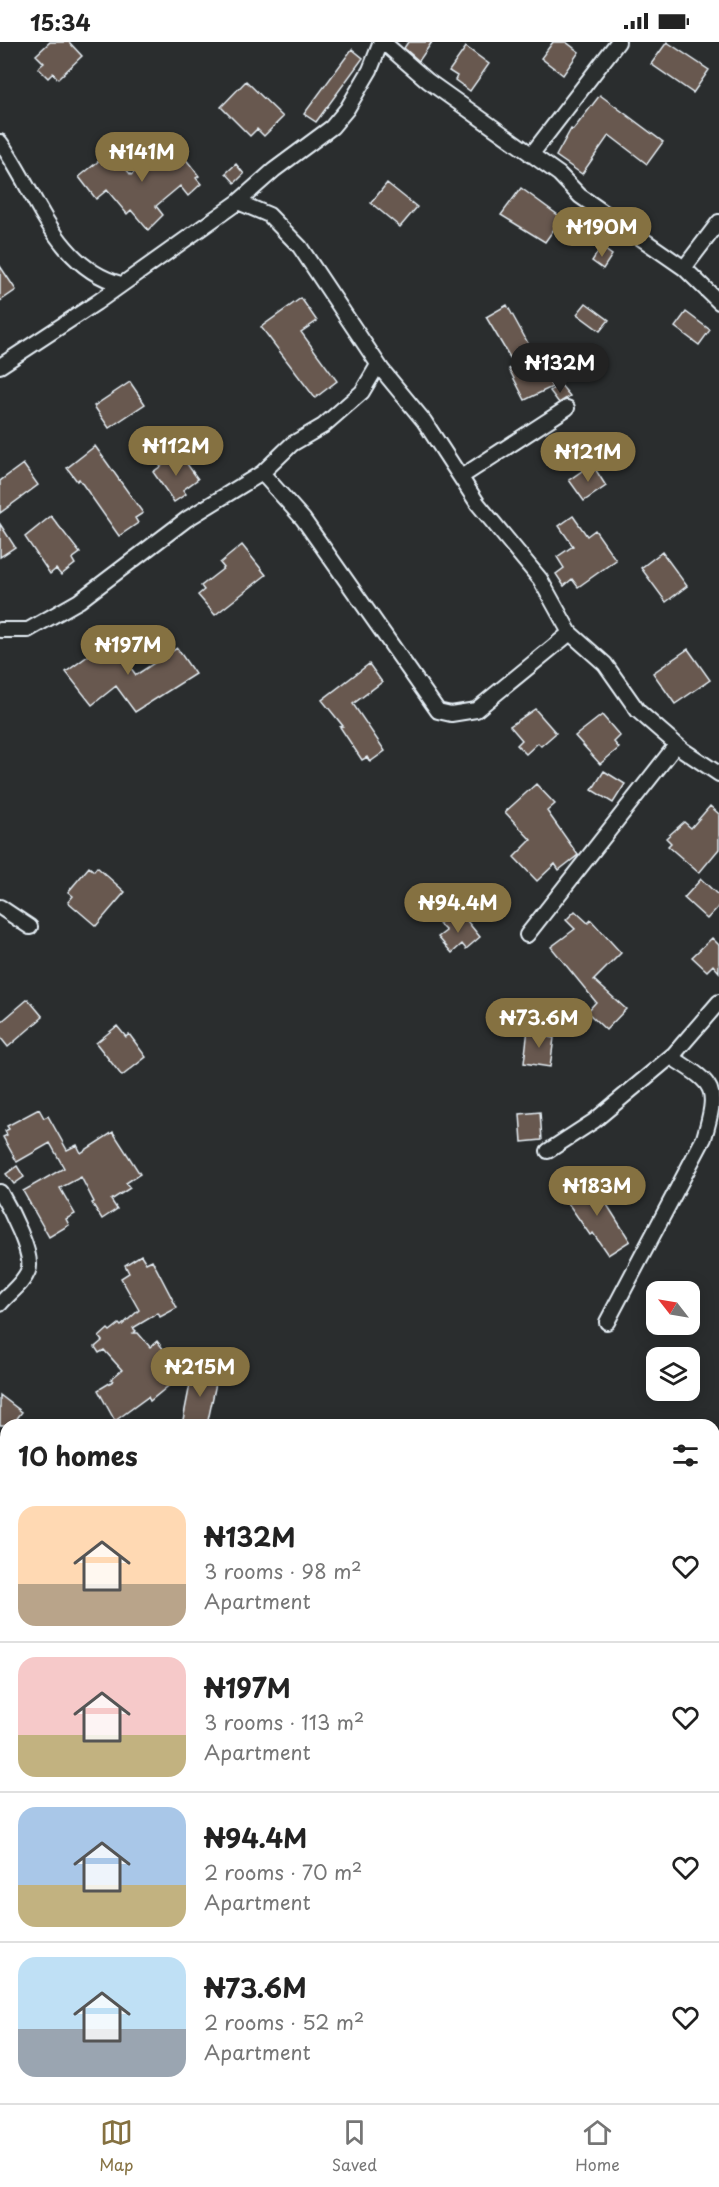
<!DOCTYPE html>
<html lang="en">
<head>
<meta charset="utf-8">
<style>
	body { margin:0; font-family:"Playpen Sans",sans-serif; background:#f6f6f6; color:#222; height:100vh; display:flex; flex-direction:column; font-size:22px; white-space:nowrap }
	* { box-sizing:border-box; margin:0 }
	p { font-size:20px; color:#767676 }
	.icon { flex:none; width:33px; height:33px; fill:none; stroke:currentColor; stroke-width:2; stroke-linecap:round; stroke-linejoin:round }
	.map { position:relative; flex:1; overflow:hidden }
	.drawer { position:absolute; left:0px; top:1377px; width:720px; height:684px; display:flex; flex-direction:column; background:#fff; border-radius:18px 18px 0 0; box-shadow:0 3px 15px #0003 }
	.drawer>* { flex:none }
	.needle { width:39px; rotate:301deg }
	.fabs { position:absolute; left:646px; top:1239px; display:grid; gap:12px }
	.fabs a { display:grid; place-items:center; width:54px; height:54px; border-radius:12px; background:#fff; box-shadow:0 3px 15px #0003; font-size:30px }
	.price { position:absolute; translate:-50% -51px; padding:0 14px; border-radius:21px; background:#857141; color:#fff; font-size:20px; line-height:39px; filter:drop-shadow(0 2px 3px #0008) }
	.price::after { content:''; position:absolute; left:50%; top:36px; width:18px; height:14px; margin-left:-9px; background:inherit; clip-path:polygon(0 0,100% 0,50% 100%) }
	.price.on { background:#222; color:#fff }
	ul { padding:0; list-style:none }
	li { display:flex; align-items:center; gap:18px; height:150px; padding:0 18px }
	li+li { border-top:2px solid #e0e0e0 }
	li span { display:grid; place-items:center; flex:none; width:168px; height:120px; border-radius:18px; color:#555 }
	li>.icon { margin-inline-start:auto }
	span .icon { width:72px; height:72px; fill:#fffc; stroke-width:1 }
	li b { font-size:26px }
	h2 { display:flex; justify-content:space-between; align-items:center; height:72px; padding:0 18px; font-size:26px }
	.status { display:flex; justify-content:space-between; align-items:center; height:42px; padding:0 30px; background:#fff; direction:ltr }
	.status svg { height:16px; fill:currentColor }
	.tabs { display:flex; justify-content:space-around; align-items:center; height:84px; border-top:2px solid #e0e0e0; background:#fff; font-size:16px; color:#767676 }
	.tabs a { display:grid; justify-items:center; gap:3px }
	.tabs .on { color:#857141 }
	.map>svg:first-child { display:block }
	.building { fill:#68594f; stroke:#e8f1f8; stroke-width:1.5 }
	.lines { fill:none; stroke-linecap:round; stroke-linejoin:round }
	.street-casing { stroke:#e8f1f8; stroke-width:18 }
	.street { stroke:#2a2d2e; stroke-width:14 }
</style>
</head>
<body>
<div class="status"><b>15:34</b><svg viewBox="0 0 49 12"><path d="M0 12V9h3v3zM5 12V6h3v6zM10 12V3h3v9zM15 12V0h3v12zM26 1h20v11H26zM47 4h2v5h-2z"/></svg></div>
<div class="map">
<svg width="719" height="2061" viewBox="0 0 719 2061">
	<rect width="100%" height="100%" fill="#2a2d2e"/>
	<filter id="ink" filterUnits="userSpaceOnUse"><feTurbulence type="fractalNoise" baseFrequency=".0167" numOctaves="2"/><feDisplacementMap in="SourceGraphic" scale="12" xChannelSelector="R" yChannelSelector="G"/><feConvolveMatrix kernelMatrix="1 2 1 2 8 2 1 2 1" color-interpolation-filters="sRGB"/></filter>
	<g filter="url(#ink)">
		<path class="building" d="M50,0H69L82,14L58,37L53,31L48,36L38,26L44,21L36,13Z
			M408,0H432L419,19L404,6Z
			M553,0H566L579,10L563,33L541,16Z
			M667,0L709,28L693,51L651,22Z
			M466,5L489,22L470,49L455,38L457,34L449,29Z
			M352,7L363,16L316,80L304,72Z
			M246,39L283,75L264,94L257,87L250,94L221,65Z
			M600,53L663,100L647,122L609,93L582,132L556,114L571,87L573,88Z
			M168,103L177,114L181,111L199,134L196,136L201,142L188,154L180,144L156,164L163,173L148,188L131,168L127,172L107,148L96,157L79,135L111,109L131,133Z
			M236,122L244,132L235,141L226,131Z
			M387,141L417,165L400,185L371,161Z
			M521,146L562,176L545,200L501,173Z
			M601,205L612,213L603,227L592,219Z
			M0,224L16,248L0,259Z
			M301,256L317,279L301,290L337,339L315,356L261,285Z
			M586,261L609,278L600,289L577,272Z
			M507,263L552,345L525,358L509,327L515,324L486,275Z
			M686,270L710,288L699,303L675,285Z
			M130,340L145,362L109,386L94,364Z
			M560,342L570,354L559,361L550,349Z
			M95,404L143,471L135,476L138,481L119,494L79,437L77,439L67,426Z
			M179,411L198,437L183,448L186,452L174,460L153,430Z
			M23,422L38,443L0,471V439Z
			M592,422L606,444L584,459L569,438Z
			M51,474L80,511L72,517L75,522L61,533L56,527L50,532L25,495Z
			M573,474L587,494L595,488L616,518L578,545L572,537L564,544L556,532L564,526L557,515L573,504L559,484Z
			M0,482L15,505L0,515Z
			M242,503L266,533L215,573L198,553L204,548L201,544L224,526L220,521Z
			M662,510L687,544L666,560L641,526Z
			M110,598L136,633L177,606L195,632L135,670L116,644L92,663L66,630Z
			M688,607L710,638L675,662L653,631Z
			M369,622L382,640L353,662L385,709L370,720L367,715L362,718L340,685L343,684L322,658Z
			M535,667L556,691L541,704L538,701L526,712L517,703L522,698L510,684Z
			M602,673L620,694L614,700L619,706L600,722L575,694Z
			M604,729L625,742L613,761L592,748Z
			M536,742L555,762L547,769L578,813L559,828L555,822L537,839L514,815L531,798L505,770Z
			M710,764L719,772V807L699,831L668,804L671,801L666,796L684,780L691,786Z
			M89,825L94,829L97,825L125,850L96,884L68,860L73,854L68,850Z
			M701,837L719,854V864L707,877L684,856Z
			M575,869L588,881L591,878L621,911L594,938L626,967L606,988L587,970L596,960L551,905L575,887L566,878Z
			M449,873L455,880L463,874L480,895L466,907L462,902L452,911L438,895L446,889L439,882Z
			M712,896L719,903V930L713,923L707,929L692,915Z
			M28,957L43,975L8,1005L0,995V981Z
			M117,984L126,995L129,992L146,1015L122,1034L96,1001Z
			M528,987L542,988L541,994L554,996L550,1025L524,1021Z
			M39,1067L44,1076L48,1074L67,1108L77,1103L81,1111L113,1090L140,1132L126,1141L130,1146L111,1158L117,1167L102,1177L92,1161L94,1160L81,1135L60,1146L75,1172L66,1177L69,1183L49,1195L23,1149L64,1126L50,1101L17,1120L3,1095L7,1093L5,1089L9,1087L7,1084Z
			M540,1070L542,1098L522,1100L520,1072Z
			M17,1124L24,1135L14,1142L6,1132Z
			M592,1139L630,1199L608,1213L593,1191L590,1193L563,1154L580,1142L583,1145Z
			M141,1213L146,1221L152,1218L177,1266L160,1275L158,1271L133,1286L136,1289L133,1291H138L150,1305L157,1299L183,1332L150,1359L148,1355L115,1379L98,1348L113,1339L111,1337L122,1328L104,1308L99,1311L95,1305L102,1299L99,1295L108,1287L110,1289L119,1282L121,1284L139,1268L121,1236L129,1231L125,1223Z
			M193,1327L218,1332L207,1383H182Z
			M0,1353L22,1370L12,1383H0Z"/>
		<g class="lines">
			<defs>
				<path id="street" d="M383,0L428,39L559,132L580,154L684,226L719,260
					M0,100C37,151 55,225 121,242
					M531,113L618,0
					M238,160L274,128L332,85L347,67L370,28L381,0
					M684,226L719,180
					M0,324L96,261L238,160L269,173L300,205L382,328L424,379L478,462L540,537L570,591L605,622L638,669L683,708L719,732
					M262,431L303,477L438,669L451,672L476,668L570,591
					M461,435L567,366
					M0,588H28L79,559L187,477L262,431L292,402L323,384L362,350L378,323
					M0,865L30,885
					M527,893L676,703
					M548,1109L594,1079L674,1012L719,960
					M0,1150C9,1165 35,1214 28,1229C23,1242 9,1251 0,1262
					M607,1280L704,1096C719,1044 715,1043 671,1015
					M0,1499L6,1509
					M714,1513L719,1498
					M0,1812L6,1815
					M714,1918L719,1908
					M37,2061L41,2055
					M633,2061L637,2055"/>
			</defs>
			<use href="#street" class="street-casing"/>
			<use href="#street" class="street"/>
		</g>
	</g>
</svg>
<div class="fabs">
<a><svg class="needle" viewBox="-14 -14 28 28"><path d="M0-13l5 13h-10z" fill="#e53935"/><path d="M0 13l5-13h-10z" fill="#767676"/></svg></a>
<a><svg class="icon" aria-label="layers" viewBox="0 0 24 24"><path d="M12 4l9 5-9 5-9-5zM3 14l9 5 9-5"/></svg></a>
</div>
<b class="price" style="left:142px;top:141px">₦141M</b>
<b class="price" style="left:602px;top:216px">₦190M</b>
<b class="price on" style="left:560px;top:352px">₦132M</b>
<b class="price" style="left:176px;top:435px">₦112M</b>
<b class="price" style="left:588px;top:441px">₦121M</b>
<b class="price" style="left:128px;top:634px">₦197M</b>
<b class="price" style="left:458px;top:892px">₦94.4M</b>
<b class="price" style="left:539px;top:1007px">₦73.6M</b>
<b class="price" style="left:597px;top:1175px">₦183M</b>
<b class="price" style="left:200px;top:1356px">₦215M</b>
<section class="drawer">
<h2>10 homes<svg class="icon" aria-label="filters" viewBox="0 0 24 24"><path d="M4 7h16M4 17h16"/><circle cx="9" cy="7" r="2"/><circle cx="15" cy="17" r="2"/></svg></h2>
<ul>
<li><span style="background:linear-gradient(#ffd9b3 65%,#b9a48a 0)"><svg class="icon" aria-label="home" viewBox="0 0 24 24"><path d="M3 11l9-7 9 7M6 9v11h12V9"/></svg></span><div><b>₦132M</b><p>3 rooms · 98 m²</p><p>Apartment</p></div><svg class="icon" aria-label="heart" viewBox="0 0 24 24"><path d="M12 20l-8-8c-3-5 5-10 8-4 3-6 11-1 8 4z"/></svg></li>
<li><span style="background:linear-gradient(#f6c9c9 65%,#c2b280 0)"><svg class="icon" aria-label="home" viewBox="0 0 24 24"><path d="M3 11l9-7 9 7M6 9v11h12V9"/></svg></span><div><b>₦197M</b><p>3 rooms · 113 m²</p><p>Apartment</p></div><svg class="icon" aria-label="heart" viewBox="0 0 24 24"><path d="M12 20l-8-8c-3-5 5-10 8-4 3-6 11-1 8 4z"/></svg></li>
<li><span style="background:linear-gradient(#a9c7e8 65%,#c2b280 0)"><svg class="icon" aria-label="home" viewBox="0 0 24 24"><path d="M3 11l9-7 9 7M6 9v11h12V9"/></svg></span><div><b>₦94.4M</b><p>2 rooms · 70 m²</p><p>Apartment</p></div><svg class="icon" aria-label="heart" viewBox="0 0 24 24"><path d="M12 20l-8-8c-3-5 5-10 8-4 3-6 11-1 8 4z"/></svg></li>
<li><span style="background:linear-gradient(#bfe0f5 60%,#9aa5b1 0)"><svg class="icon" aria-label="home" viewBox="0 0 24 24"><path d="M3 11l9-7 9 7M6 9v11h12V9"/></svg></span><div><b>₦73.6M</b><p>2 rooms · 52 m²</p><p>Apartment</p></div><svg class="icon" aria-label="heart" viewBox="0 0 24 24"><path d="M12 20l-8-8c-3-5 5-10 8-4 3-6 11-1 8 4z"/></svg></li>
</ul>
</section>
</div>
<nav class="tabs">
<a class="on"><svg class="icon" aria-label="map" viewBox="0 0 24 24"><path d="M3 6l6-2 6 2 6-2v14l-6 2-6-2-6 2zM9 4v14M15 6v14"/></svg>Map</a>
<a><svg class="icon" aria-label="saved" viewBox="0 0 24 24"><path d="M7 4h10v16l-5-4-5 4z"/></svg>Saved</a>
<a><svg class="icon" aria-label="home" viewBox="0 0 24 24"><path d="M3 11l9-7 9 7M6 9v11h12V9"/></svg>Home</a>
</nav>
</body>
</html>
